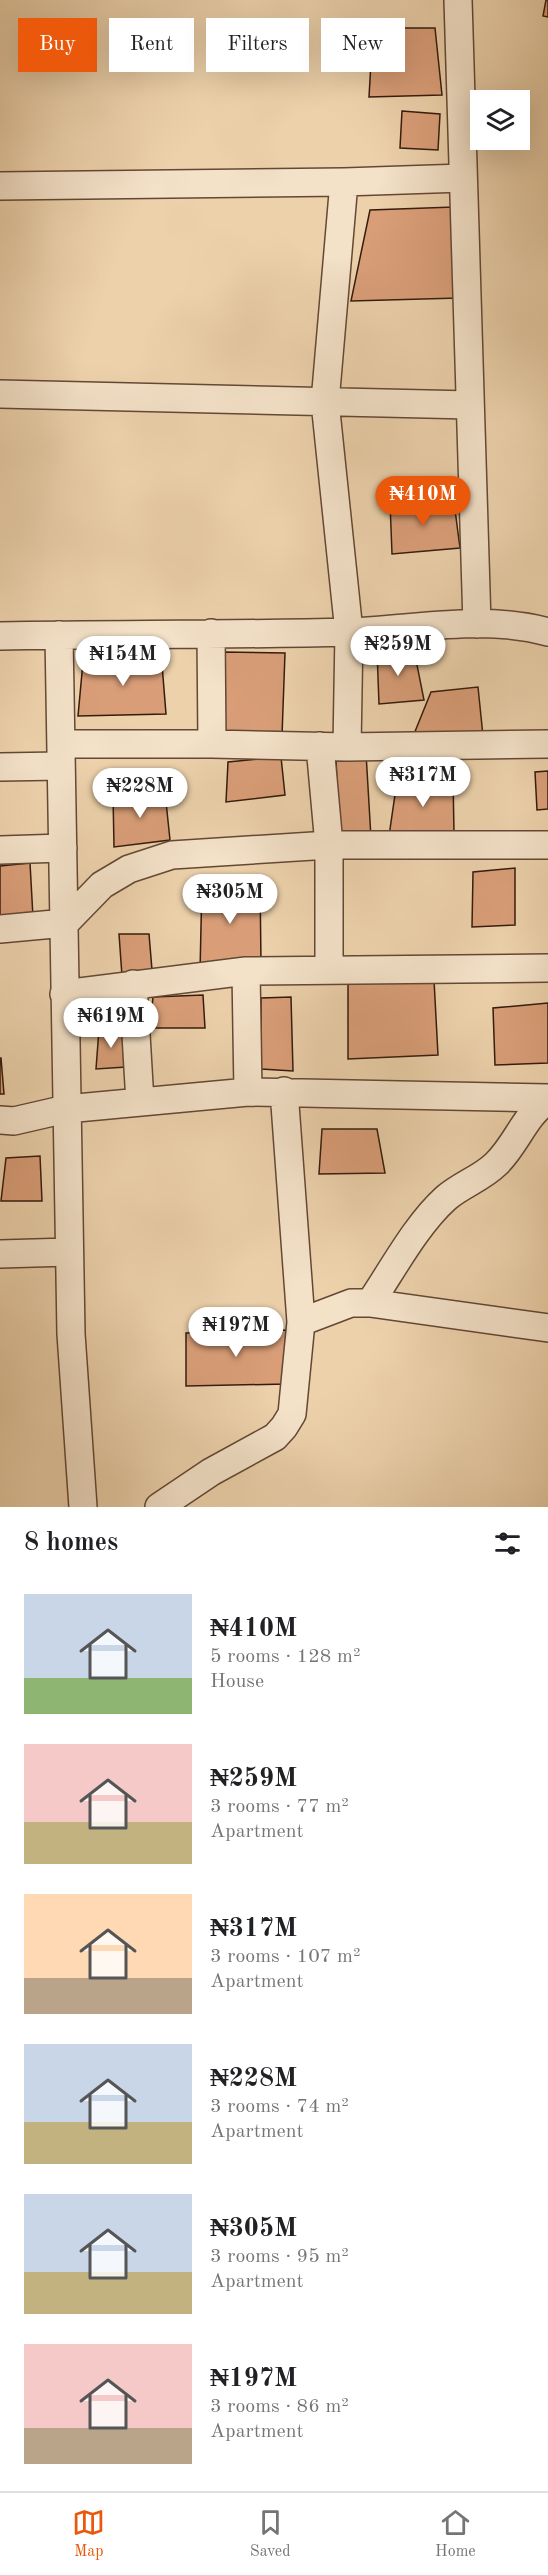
<!DOCTYPE html>
<html lang="en">
<head>
<meta charset="utf-8">
<style>
	body { margin:0; font-family:"Old Standard TT",serif; background:#f2f2f2; color:#202124; height:100vh; display:flex; flex-direction:column; font-size:22px; white-space:nowrap }
	* { box-sizing:border-box; margin:0 }
	p { font-size:20px; color:#757577 }
	.icon { flex:none; width:33px; height:33px; fill:none; stroke:currentColor; stroke-width:2; stroke-linecap:round; stroke-linejoin:round }
	.map { position:relative; height:1507px; overflow:hidden }
	.side { display:flex; flex-direction:column; background:#fff; flex:1 }
	.side>* { flex:none }
	.banner { position:absolute; left:18px; top:18px; width:513px; height:54px; display:flex; gap:12px }
	.fabs { position:absolute; left:470px; top:90px; display:grid; gap:12px }
	.fabs a { display:grid; place-items:center; width:60px; height:60px; border-radius:0px; background:#fff; box-shadow:0 6px 24px #0002; font-size:30px }
	.price { position:absolute; translate:-50% -51px; padding:0 14px; border-radius:21px; background:#fff; color:#222; font-size:20px; line-height:39px; filter:drop-shadow(0 2px 3px #0008) }
	.price::after { content:''; position:absolute; left:50%; top:36px; width:18px; height:14px; margin-left:-9px; background:inherit; clip-path:polygon(0 0,100% 0,50% 100%) }
	.price.on { background:#ea580c; color:#fff }
	ul { padding:0; list-style:none }
	li { display:flex; align-items:center; gap:18px; height:150px; padding:0 24px }
	li span { display:grid; place-items:center; flex:none; width:168px; height:120px; border-radius:0px; color:#555 }
	li>.icon { margin-inline-start:auto }
	span .icon { width:72px; height:72px; fill:#fffc; stroke-width:1 }
	li b { font-size:26px }
	h2 { display:flex; justify-content:space-between; align-items:center; height:72px; padding:0 24px; font-size:26px }
	.pill { padding:0 21px; border-radius:0px; background:#fff; box-shadow:0 6px 24px #0002; font-size:21px; line-height:54px }
	.pill.on { background:#ea580c; color:#fff }
	.menu { display:flex; justify-content:space-around; align-items:center; height:84px; border-top:2px solid #e0e0e0; background:#fff; font-size:16px; color:#757577 }
	.menu a { display:grid; justify-items:center; gap:3px }
	.menu .on { color:#ea580c }
	.map>svg:first-child { display:block }
	.building { fill:#d99e78; stroke:#351b0e; stroke-width:1.5 }
	.lines { fill:none; stroke-linecap:round; stroke-linejoin:round }
	.street-casing { stroke:#634835; stroke-width:30 }
	.street { stroke:#f3e1c8; stroke-width:27 }
</style>
</head>
<body>
<div class="map">
<svg width="548" height="1507" viewBox="0 0 548 1507">
	<rect width="100%" height="100%" fill="#ecd1ab"/>
	<filter id="stains"><feTurbulence type="fractalNoise" baseFrequency=".00333" numOctaves="4"/><feColorMatrix values="0 0 0 0 .2 0 0 0 0 .09 0 0 0 0 .02 0 0 0 .5 -.17"/></filter>
	<radialGradient id="worn" r=".72"><stop offset=".6" stop-color="#630" stop-opacity="0"/><stop offset="1" stop-color="#630" stop-opacity=".3"/></radialGradient>
	<path class="building" d="M546,0H548V17L543,16Z
		M373,28H435L442,95L369,97Z
		M402,111L440,114L438,150L400,148Z
		M454,207L459,298L351,301L370,210Z
		M390,502H454L460,548L392,554Z
		M414,650L424,700L379,704L377,651Z
		M161,652L166,714L78,716L83,662Z
		M223,652L285,653L282,736L220,735Z
		M478,687L483,736L414,734L431,692Z
		M336,752L366,753L371,838L338,837Z
		M281,757L285,795L226,802L228,762Z
		M548,771V809L537,810L535,772Z
		M453,778L454,833L389,836L397,781Z
		M165,792L170,840L114,847L113,795Z
		M30,863L33,917L0,921V866Z
		M515,868V925L472,927L473,872Z
		M260,879L261,964L200,972L202,882Z
		M119,934H149L152,970L122,976Z
		M434,980L438,1055L348,1059V981Z
		M203,995L205,1028H150L153,997Z
		M291,997L293,1071L261,1069V998Z
		M548,1003V1063L495,1065L493,1008Z
		M99,1029H123L126,1067L96,1069Z
		M0,1058H1L4,1094H0Z
		M322,1129H377L385,1173L319,1174Z
		M40,1156L42,1201H1L6,1158Z
		M287,1330L286,1384L186,1386V1333Z"/>
	<g class="lines">
		<defs>
			<path id="street" d="M458,0L477,624
				M344,182L325,402L349,632L347,747
				M0,186L344,182L463,178
				M0,394L470,405
				M211,633L212,744
				M59,635L71,1334L83,1507
				M0,636C116,634 232,635 348,632C413,630 484,614 548,632
				M61,744H212L347,747L548,744
				M320,746L329,845V970
				M0,767L61,766
				M0,850L63,848
				M0,929L65,923L102,885L129,869L172,855L329,845H548
				M246,971L248,1092
				M133,984L140,1102
				M64,994L246,971L548,968
				M0,1120L14,1121L66,1109L248,1092L548,1098
				M0,1254L69,1252
				M370,1303L548,1328
				M301,1322L351,1303H370C393,1269 416,1225 446,1198C461,1185 482,1178 496,1164C517,1144 524,1116 548,1100
				M159,1507L211,1472L275,1437L284,1427L292,1414L301,1322L284,1091"/>
		</defs>
		<use href="#street" class="street-casing"/>
		<use href="#street" class="street"/>
	</g>
	<rect width="100%" height="100%" filter="url(#stains)"/>
	<rect width="100%" height="100%" fill="url(#worn)"/>
</svg>
<div class="fabs">
<a><svg class="icon" aria-label="layers" viewBox="0 0 24 24"><path d="M12 4l9 5-9 5-9-5zM3 14l9 5 9-5"/></svg></a>
</div>
<b class="price on" style="left:423px;top:527px">₦410M</b>
<b class="price" style="left:398px;top:677px">₦259M</b>
<b class="price" style="left:123px;top:687px">₦154M</b>
<b class="price" style="left:423px;top:808px">₦317M</b>
<b class="price" style="left:140px;top:819px">₦228M</b>
<b class="price" style="left:230px;top:925px">₦305M</b>
<b class="price" style="left:111px;top:1049px">₦619M</b>
<b class="price" style="left:236px;top:1358px">₦197M</b>
<div class="banner">
<a class="pill on">Buy</a>
<a class="pill">Rent</a>
<a class="pill">Filters</a>
<a class="pill">New</a>
</div>
</div>
<section class="side">
<h2>8 homes<svg class="icon" aria-label="filters" viewBox="0 0 24 24"><path d="M4 7h16M4 17h16"/><circle cx="9" cy="7" r="2"/><circle cx="15" cy="17" r="2"/></svg></h2>
<ul>
<li><span style="background:linear-gradient(#c9d6e8 70%,#8fb573 0)"><svg class="icon" aria-label="home" viewBox="0 0 24 24"><path d="M3 11l9-7 9 7M6 9v11h12V9"/></svg></span><div><b>₦410M</b><p>5 rooms · 128 m²</p><p>House</p></div></li>
<li><span style="background:linear-gradient(#f6c9c9 65%,#c2b280 0)"><svg class="icon" aria-label="home" viewBox="0 0 24 24"><path d="M3 11l9-7 9 7M6 9v11h12V9"/></svg></span><div><b>₦259M</b><p>3 rooms · 77 m²</p><p>Apartment</p></div></li>
<li><span style="background:linear-gradient(#ffd9b3 70%,#b9a48a 0)"><svg class="icon" aria-label="home" viewBox="0 0 24 24"><path d="M3 11l9-7 9 7M6 9v11h12V9"/></svg></span><div><b>₦317M</b><p>3 rooms · 107 m²</p><p>Apartment</p></div></li>
<li><span style="background:linear-gradient(#c9d6e8 65%,#c2b280 0)"><svg class="icon" aria-label="home" viewBox="0 0 24 24"><path d="M3 11l9-7 9 7M6 9v11h12V9"/></svg></span><div><b>₦228M</b><p>3 rooms · 74 m²</p><p>Apartment</p></div></li>
<li><span style="background:linear-gradient(#c9d6e8 65%,#c2b280 0)"><svg class="icon" aria-label="home" viewBox="0 0 24 24"><path d="M3 11l9-7 9 7M6 9v11h12V9"/></svg></span><div><b>₦305M</b><p>3 rooms · 95 m²</p><p>Apartment</p></div></li>
<li><span style="background:linear-gradient(#f6c9c9 70%,#b9a48a 0)"><svg class="icon" aria-label="home" viewBox="0 0 24 24"><path d="M3 11l9-7 9 7M6 9v11h12V9"/></svg></span><div><b>₦197M</b><p>3 rooms · 86 m²</p><p>Apartment</p></div></li>
</ul>
</section>
<nav class="menu">
<a class="on"><svg class="icon" aria-label="map" viewBox="0 0 24 24"><path d="M3 6l6-2 6 2 6-2v14l-6 2-6-2-6 2zM9 4v14M15 6v14"/></svg>Map</a>
<a><svg class="icon" aria-label="saved" viewBox="0 0 24 24"><path d="M7 4h10v16l-5-4-5 4z"/></svg>Saved</a>
<a><svg class="icon" aria-label="home" viewBox="0 0 24 24"><path d="M3 11l9-7 9 7M6 9v11h12V9"/></svg>Home</a>
</nav>
</body>
</html>
